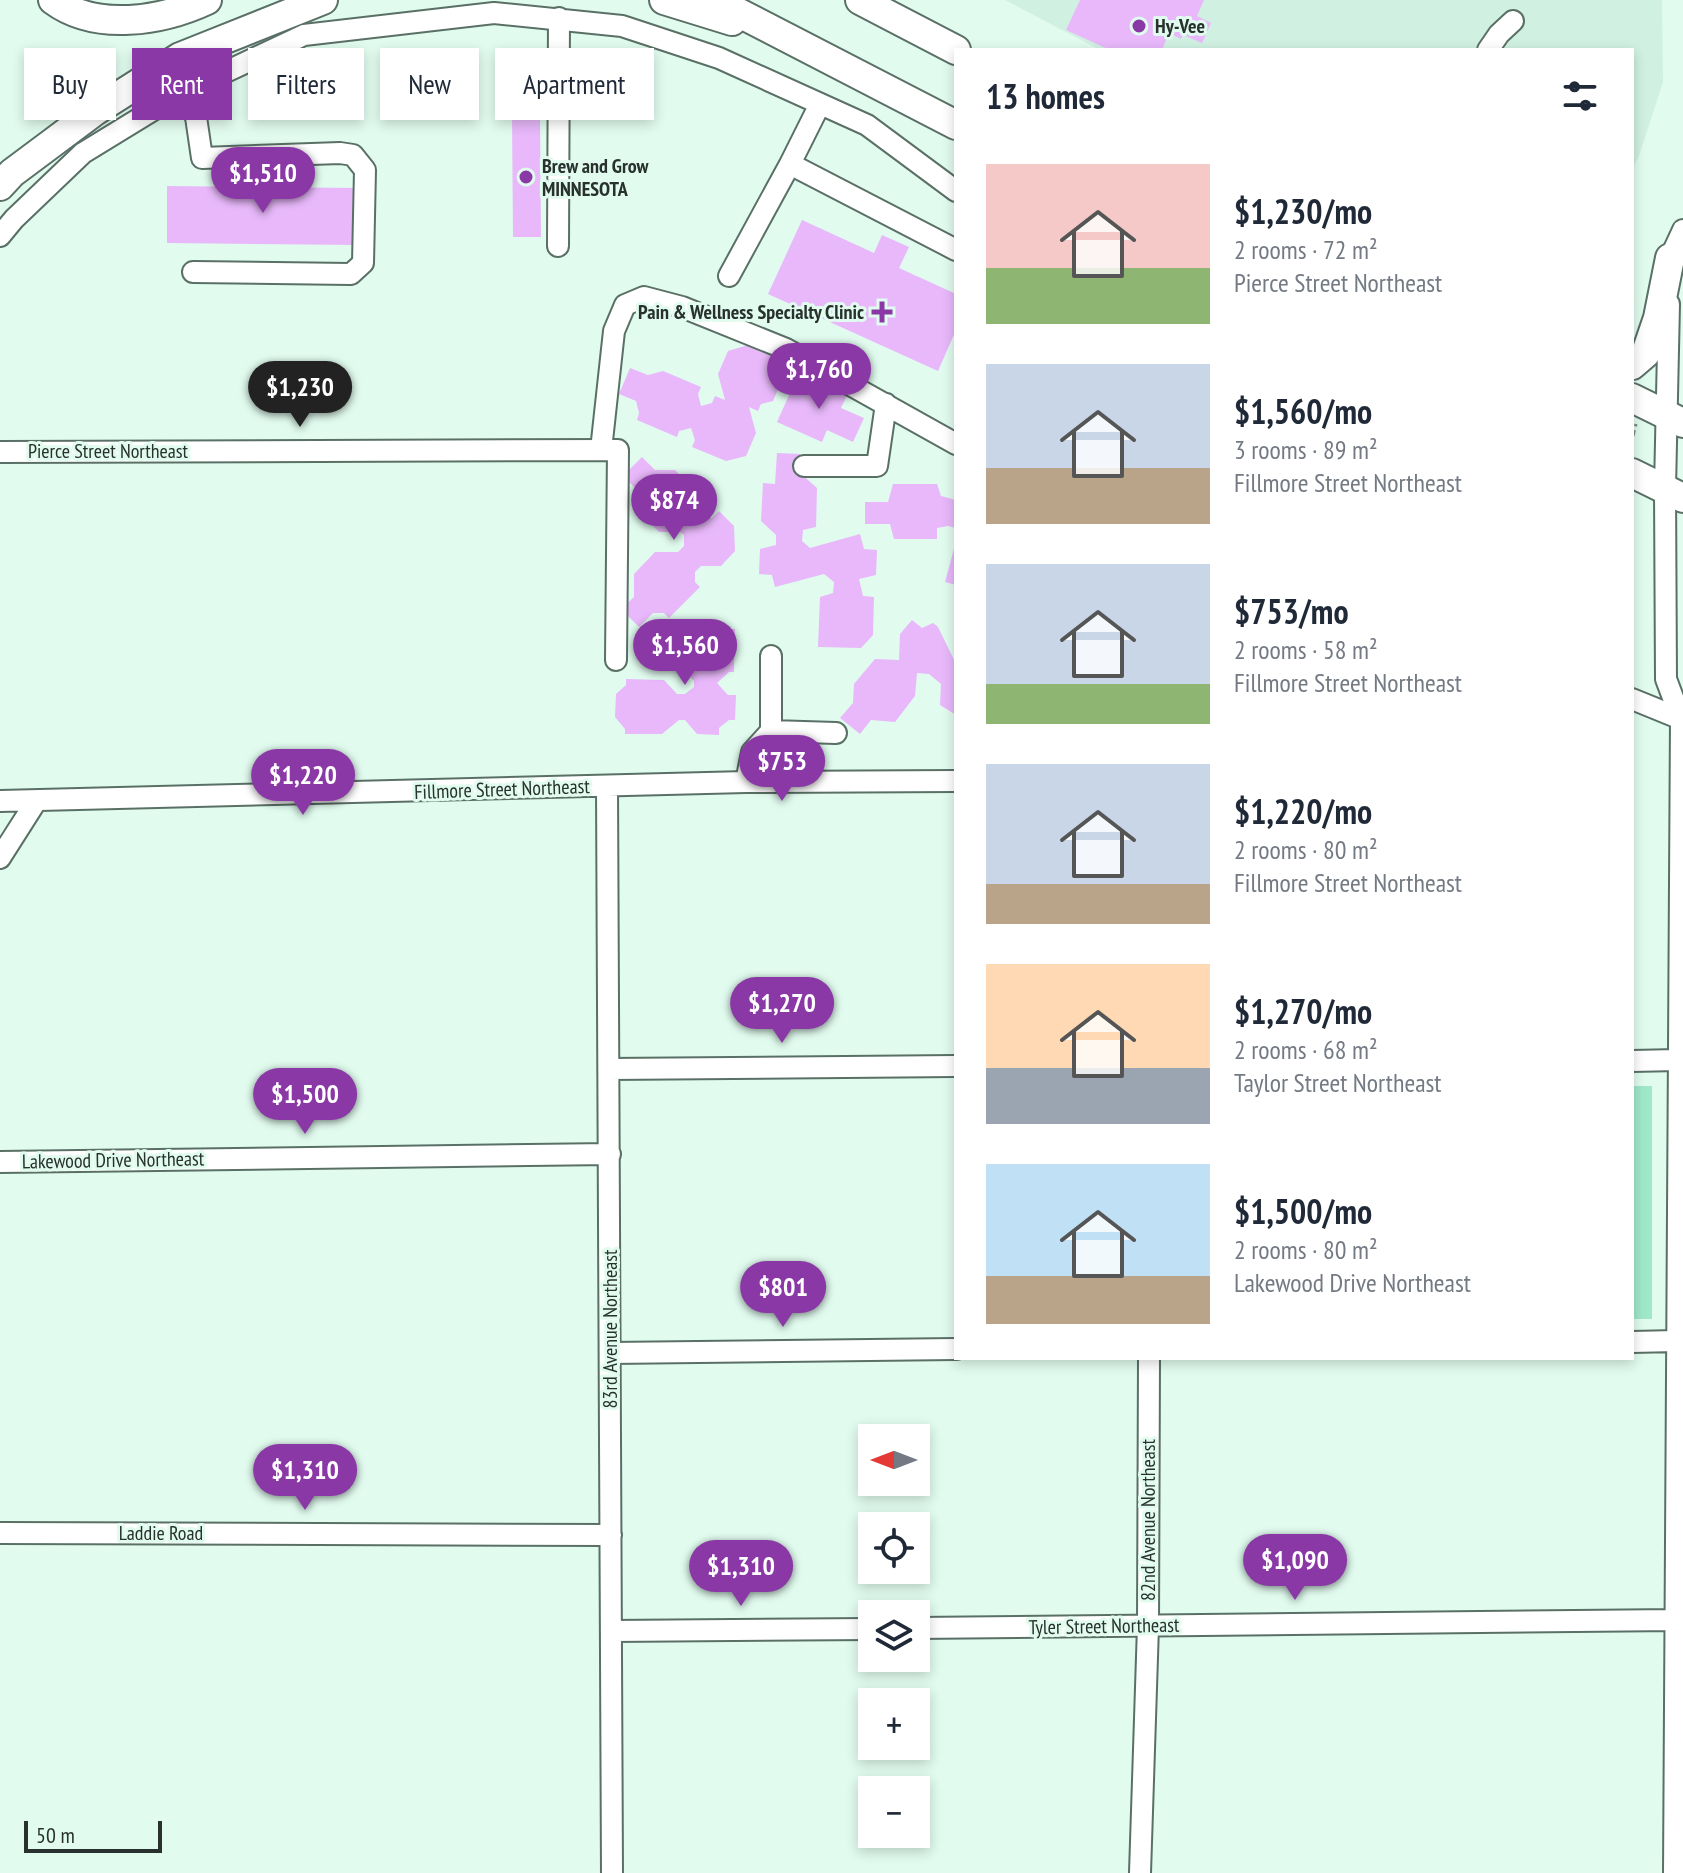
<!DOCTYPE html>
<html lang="en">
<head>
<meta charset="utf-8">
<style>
	body { margin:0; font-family:"PT Sans Narrow",sans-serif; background:#f2f2f3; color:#1f2937; height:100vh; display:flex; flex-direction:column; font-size:30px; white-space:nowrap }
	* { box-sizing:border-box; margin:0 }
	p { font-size:26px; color:#747a83 }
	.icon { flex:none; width:44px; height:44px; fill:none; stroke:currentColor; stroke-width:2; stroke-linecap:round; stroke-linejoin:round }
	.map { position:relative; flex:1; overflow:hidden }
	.sheet { position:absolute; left:954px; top:48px; width:680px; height:1312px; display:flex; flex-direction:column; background:#fff; border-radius:0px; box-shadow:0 4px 12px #0003 }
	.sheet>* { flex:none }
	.guide { position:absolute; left:24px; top:48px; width:760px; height:72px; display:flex; gap:16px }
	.needle { width:52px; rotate:270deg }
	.fabs { position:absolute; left:858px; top:1424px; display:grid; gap:16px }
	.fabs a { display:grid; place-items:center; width:72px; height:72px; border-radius:0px; background:#fff; box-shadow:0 4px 12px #0003; font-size:40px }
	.scale { position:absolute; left:24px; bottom:20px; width:138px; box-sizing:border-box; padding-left:8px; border:4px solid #28312d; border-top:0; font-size:22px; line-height:28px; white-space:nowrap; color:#28312d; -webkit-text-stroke:6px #e1fbef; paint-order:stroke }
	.price { position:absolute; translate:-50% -68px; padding:0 18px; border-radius:28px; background:#8b38a7; color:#fff; font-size:26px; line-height:52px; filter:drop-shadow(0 2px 4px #0008) }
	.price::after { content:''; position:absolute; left:50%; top:48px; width:24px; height:18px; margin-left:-12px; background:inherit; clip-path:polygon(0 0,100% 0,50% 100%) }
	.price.on { background:#222; color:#fff }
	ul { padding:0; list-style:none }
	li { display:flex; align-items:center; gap:24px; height:200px; padding:0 32px }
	li span { display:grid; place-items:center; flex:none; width:224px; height:160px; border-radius:0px; color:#555 }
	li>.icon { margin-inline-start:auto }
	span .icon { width:96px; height:96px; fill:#fffc; stroke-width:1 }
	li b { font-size:34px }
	h2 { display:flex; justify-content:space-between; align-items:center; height:96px; padding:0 32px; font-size:34px }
	.tag { padding:0 28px; border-radius:0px; background:#fff; box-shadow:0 4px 12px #0003; font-size:28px; line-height:72px }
	.tag.on { background:#8b38a7; color:#fff }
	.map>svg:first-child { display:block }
	.built { fill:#d0f1e2 }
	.green { fill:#9fe9ca }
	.building { fill:#e8b8fa }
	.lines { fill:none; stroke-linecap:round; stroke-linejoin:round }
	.minor-casing { stroke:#5a7066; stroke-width:24 }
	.highway-casing { stroke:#5a7066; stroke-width:32 }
	.path { stroke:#7e8f87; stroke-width:3; stroke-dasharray:6 4; stroke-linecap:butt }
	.minor { stroke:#fff; stroke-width:20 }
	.highway { stroke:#fff; stroke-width:28 }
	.poi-dot { fill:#8b38a7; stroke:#e1fbef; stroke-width:3 }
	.labels { text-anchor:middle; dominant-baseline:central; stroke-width:6; stroke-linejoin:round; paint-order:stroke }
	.poi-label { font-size:20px; font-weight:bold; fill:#28312d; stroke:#e1fbef; text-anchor:start }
	.street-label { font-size:20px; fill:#28312d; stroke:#e1fbef }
</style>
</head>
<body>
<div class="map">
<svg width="1683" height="1873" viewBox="0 0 1683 1873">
	<rect width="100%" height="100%" fill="#e1fbef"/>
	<path class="built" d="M1005,0H1662L1663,82L1639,156L1632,170V50H1100Z"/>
	<path class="green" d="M1632,1086H1652V1319H1632Z"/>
	<path class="building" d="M1080,0H1204L1197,16L1211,23L1202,43L1183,35L1181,39L1169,33L1162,50H1110L1066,30Z
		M512,116H540L541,237H513Z
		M167,186L359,188L358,245L167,243Z
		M802,220L874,253L882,235L909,247L899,268L956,294V330L938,371L768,294Z
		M748,345L777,358L783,378L773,401L761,404L758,411L749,407L756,433L746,456L726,461L692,447L695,440L691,428L679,431L677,437L637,420L639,413L636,401L619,394L630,368L648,375L663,371L701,387L698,394L701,406L712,403L715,396L725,400L718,374L728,351Z
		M806,374L848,393L841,408L864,418L853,442L827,430L822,442L777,422L795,382L801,385Z
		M777,453L800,454L799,472L817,488L816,527L803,530L802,541L810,548L860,534L864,549L877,550L876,575L859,579L863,596L874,597L873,635L861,648L818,647L820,597L833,593L834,582L824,574L775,587L772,575L759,574L760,549L776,545V535L761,521L763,483L775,484Z
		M642,457L655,470H675L699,494V514L703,518H712L719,511L734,526L735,551L721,566H701L695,572V582L700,587L669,618L664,613H653L639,627L621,609L634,597V574L655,552H678L684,546V535L680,532H659L641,514V494L623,476Z
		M893,484H937L941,496L956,500V528L948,526L937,528V539H894L890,524H865V502H888Z
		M955,545H956V585L945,582Z
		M695,619L719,620L727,629H735L734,672H729L717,683L728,695H736L735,720H729L719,728V735L697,734L685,720H679L662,734H625V729L615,717L616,694L626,685V679L664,680L677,694H685L694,687V681L686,672H679L680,632Z
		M912,620L922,628L933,623L938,627L956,664V715L940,705L941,684L929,674L917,673L915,696L895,722L871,720L860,734L840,718L853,703L854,684L875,659L899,660L900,634Z"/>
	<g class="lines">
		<defs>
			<path id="minor" d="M1488,50L1499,34L1513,21
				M181,93L196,117L202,158L340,153L353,155L365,170L363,263L351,274L193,272
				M820,104L790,164L956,250
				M0,236L14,219L83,153L181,93L304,35L494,13L622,26L719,58L867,125L956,191
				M558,246L559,18
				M1670,272V258L1683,230
				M729,276L790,164
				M1669,304L1665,488L1666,679L1681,719L1674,1873
				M601,450L614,331L625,305L644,297L682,307L786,349L956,444
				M0,452L618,450L616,660
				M804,466H877L886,404
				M1632,699L1681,719
				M771,731L836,733
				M746,782L752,752L771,731V656
				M607,786L612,1873
				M0,801L746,782L956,781
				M0,858L35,803
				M1632,1061L1677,1060
				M609,1069L956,1066
				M0,1162L610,1154
				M1632,1342L1676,1341
				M610,1353L956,1349
				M0,1533L611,1535
				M916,1628L1675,1620
				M611,1631L872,1629
				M1140,1873L1148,1626L1149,1358"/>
			<path id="highway" d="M53,0C96,32 162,21 207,0
				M664,0L732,21
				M714,0L956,125
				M860,0L956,50
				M0,186L12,173L95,111L180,57L323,0
				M1632,365L1646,353L1658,318L1670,258
				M1632,398L1683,423
				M1632,473L1683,498"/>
		</defs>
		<use href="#minor" class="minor-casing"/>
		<use href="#highway" class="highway-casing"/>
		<path class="path" d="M1633,436L1636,424"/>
		<use href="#minor" class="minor"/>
		<use href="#highway" class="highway"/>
	</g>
	<g class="poi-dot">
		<circle cx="1139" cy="26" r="8"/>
		<circle cx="526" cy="177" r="8"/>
		<path d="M878 300h8v8h8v8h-8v8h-8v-8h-8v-8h8z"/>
	</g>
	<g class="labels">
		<g class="poi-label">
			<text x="1155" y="26">Hy-Vee</text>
			<text x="542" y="166">Brew and Grow<tspan x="542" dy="23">MINNESOTA</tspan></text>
			<text x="864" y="312" text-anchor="end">Pain &amp; Wellness Specialty Clinic</text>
		</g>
		<g class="street-label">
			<text x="108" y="451">Pierce Street Northeast</text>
			<text transform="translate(502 789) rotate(-2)">Fillmore Street Northeast</text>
			<text transform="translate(113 1160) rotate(-1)">Lakewood Drive Northeast</text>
			<text transform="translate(610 1329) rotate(-90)">83rd Avenue Northeast</text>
			<text transform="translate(1148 1520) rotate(-90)">82nd Avenue Northeast</text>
			<text x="161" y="1533">Laddie Road</text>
			<text transform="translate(1104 1626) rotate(-1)">Tyler Street Northeast</text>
		</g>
	</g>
</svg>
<div class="fabs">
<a><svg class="needle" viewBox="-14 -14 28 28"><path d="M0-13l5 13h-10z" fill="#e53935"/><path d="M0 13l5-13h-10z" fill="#747a83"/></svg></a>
<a><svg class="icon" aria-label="locate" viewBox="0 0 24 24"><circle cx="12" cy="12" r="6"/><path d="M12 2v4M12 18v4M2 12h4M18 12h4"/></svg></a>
<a><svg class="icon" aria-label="layers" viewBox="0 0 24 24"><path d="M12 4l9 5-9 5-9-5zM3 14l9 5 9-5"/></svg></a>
<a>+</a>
<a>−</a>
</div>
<div class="scale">50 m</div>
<b class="price" style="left:263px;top:215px">$1,510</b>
<b class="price" style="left:819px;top:411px">$1,760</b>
<b class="price on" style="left:300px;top:429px">$1,230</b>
<b class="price" style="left:674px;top:542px">$874</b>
<b class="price" style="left:685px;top:687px">$1,560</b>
<b class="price" style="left:782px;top:803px">$753</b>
<b class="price" style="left:303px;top:817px">$1,220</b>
<b class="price" style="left:782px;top:1045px">$1,270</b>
<b class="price" style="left:305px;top:1136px">$1,500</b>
<b class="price" style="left:783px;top:1329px">$801</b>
<b class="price" style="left:305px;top:1512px">$1,310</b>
<b class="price" style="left:1295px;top:1602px">$1,090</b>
<b class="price" style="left:741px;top:1608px">$1,310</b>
<div class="guide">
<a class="tag">Buy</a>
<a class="tag on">Rent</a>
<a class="tag">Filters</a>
<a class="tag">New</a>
<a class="tag">Apartment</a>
</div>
<section class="sheet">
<h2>13 homes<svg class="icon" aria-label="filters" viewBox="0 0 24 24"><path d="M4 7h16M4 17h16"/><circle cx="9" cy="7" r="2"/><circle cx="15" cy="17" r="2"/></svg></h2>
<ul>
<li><span style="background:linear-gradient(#f6c9c9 65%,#8fb573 0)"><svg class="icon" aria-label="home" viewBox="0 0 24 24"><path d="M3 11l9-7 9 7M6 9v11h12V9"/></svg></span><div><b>$1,230/mo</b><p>2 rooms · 72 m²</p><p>Pierce Street Northeast</p></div></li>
<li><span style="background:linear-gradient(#c9d6e8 65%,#b9a48a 0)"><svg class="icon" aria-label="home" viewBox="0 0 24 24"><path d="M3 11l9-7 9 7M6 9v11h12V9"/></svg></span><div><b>$1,560/mo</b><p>3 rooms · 89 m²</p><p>Fillmore Street Northeast</p></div></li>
<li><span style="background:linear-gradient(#c9d6e8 75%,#8fb573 0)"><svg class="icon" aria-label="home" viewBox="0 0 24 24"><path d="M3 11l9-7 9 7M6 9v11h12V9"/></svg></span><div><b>$753/mo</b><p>2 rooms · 58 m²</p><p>Fillmore Street Northeast</p></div></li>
<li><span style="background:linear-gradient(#c9d6e8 75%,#b9a48a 0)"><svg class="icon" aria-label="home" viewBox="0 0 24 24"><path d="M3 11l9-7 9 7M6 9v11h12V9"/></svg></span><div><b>$1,220/mo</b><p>2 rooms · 80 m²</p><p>Fillmore Street Northeast</p></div></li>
<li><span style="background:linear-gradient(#ffd9b3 65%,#9aa5b1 0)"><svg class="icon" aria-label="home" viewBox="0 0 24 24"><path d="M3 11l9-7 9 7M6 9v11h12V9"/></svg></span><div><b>$1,270/mo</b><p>2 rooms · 68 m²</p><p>Taylor Street Northeast</p></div></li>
<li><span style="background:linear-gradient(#bfe0f5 70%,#b9a48a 0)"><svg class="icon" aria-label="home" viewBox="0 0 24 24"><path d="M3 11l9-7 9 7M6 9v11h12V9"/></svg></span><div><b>$1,500/mo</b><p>2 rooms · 80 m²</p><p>Lakewood Drive Northeast</p></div></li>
</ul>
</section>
</div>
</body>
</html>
